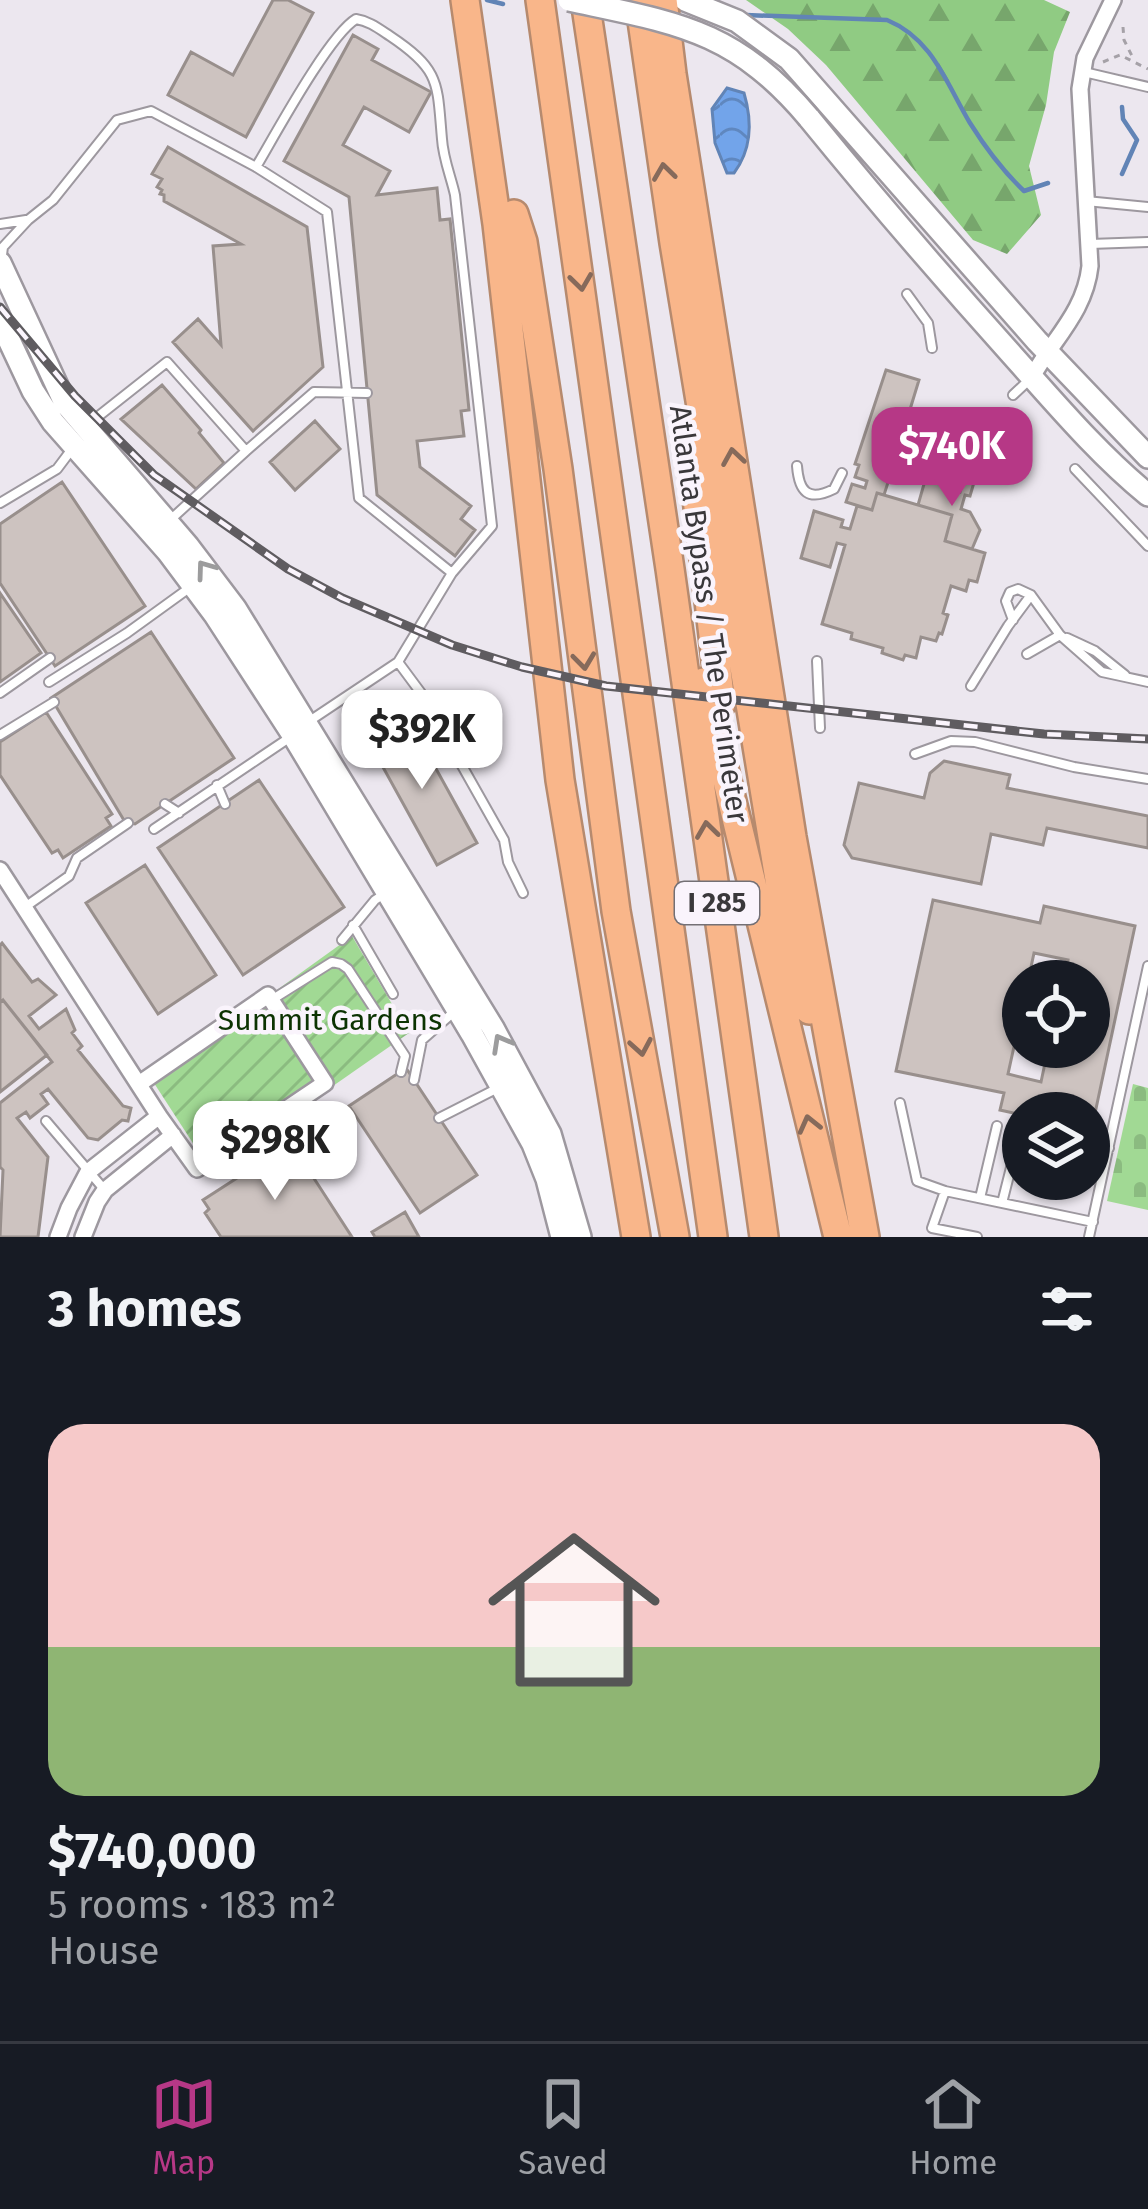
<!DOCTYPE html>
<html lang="en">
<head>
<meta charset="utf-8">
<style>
	body { margin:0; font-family:"Fira Sans",sans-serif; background:#20242c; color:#f1f3f6; height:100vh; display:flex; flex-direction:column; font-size:45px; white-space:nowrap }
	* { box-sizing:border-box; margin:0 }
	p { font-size:39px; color:#9ea1a6 }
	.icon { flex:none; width:66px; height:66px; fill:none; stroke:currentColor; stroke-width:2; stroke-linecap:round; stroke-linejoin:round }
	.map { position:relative; height:1237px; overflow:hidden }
	.panel { display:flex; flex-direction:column; background:#171b24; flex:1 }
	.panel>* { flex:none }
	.fabs { position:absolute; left:1002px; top:960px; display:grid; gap:24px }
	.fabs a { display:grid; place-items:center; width:108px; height:108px; border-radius:50%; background:#171b24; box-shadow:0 3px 9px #0004; font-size:60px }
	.price { position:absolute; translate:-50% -102px; padding:0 27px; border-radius:24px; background:#fff; color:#222; font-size:39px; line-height:78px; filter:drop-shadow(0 3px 6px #0008) }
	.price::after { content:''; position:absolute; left:50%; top:72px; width:36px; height:27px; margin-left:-18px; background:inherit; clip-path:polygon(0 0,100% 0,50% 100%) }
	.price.active { background:#b63886; color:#fff }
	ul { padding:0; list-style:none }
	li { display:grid; align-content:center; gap:24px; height:636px; padding:0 48px }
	li span { display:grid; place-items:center; height:372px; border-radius:36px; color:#555 }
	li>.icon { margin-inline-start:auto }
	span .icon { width:216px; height:216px; fill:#fffc; stroke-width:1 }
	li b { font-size:51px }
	h2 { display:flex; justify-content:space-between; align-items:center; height:144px; padding:0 48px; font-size:51px }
	.dock { display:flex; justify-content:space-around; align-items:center; height:168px; border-top:3px solid #363941; background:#171b24; font-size:33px; color:#9ea1a6 }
	.dock a { display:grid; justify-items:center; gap:6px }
	.dock .active { color:#b63886 }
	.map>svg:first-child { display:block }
	.forest { fill:url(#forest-firs) }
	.cemetery { fill:url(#cemetery-stones) }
	.garden { fill:url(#garden-furrows) }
	.water { fill:url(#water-waves); stroke:#6184b6; stroke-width:3 }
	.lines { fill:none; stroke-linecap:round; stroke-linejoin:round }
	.stream { stroke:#6184b6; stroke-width:4.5 }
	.building { fill:#cdc3c0; stroke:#988f8c; stroke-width:3; fill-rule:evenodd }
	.lane-casing { stroke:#9d989f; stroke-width:12 }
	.street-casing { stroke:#9d989f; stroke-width:20 }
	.secondary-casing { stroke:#9d989f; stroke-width:26 }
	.highway-casing { stroke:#b68a6e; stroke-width:32 }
	.path { stroke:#a5a1a7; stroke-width:3; stroke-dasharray:6 6; stroke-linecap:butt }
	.lane { stroke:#fff; stroke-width:8 }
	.street { stroke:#fff; stroke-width:15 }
	.secondary { stroke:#fff; stroke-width:21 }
	.highway { stroke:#f9b68a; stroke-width:27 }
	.rail-casing { stroke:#5f5c60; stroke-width:9 }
	.rail { stroke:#faf4fc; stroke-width:4.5; stroke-dasharray:14; stroke-linecap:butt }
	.secondary-bridge-casing { stroke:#9d989f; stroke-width:26; stroke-linecap:butt }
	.secondary-bridge { stroke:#fff; stroke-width:21 }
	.oneway { stroke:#866a5b }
	.oneway2 { stroke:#9c9c9d }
	.labels { text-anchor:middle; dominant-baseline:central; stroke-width:9; stroke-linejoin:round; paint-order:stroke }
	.shield { fill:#faf4fc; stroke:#747075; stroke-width:3 }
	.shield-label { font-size:27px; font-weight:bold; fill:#3a383b }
	.street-label { font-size:30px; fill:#3a383b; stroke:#faf4fc }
	.park-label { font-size:30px; fill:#0c3302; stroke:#faf4fc }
</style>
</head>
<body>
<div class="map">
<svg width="1148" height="1237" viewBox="0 0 1148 1237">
	<defs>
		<pattern id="forest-firs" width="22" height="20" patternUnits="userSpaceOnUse" patternTransform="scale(3)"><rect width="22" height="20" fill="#90cb83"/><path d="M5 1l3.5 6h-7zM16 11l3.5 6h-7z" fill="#77a66c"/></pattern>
		<pattern id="cemetery-stones" width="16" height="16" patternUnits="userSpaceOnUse" patternTransform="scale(3)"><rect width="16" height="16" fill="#a1d994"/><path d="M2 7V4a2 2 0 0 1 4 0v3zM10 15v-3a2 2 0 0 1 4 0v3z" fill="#8bbb80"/></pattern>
		<pattern id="garden-furrows" width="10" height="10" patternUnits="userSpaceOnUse" patternTransform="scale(3)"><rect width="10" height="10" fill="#a1d994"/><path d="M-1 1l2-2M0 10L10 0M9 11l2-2" fill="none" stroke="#8bbb80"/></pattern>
		<pattern id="water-waves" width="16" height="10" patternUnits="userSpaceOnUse" patternTransform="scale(3)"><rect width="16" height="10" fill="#72a4ea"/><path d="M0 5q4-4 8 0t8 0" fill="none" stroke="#5f87bf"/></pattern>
	</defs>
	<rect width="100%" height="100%" fill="#ece7ef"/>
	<path class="forest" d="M746,0H1044L1070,12L1054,52L1046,105L1029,166L1041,215L1007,254L973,240L826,65L788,29Z"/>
	<path class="cemetery" d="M1133,1084L1148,1088V1210L1107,1201Z"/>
	<path class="garden" d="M352,936L409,1033L211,1171L152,1080Z"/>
	<path class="water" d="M727,88L744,93C752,120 752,149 734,173H727L715,143L712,109Z"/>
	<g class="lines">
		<path class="stream" d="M487,0L503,4
			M746,15L887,20C933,39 946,83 970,123C985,147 1003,171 1024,191L1048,183
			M1122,174L1137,140L1123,119L1122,107"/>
	</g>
	<path class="building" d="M273,0H288L313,13L246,137L168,95L191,52L233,75Z
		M353,35L378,49L372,60L431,92L409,132L364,107L343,145L390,171L377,195L437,188L440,220L450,219L469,410L461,411L464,436L417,441L420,467L471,506L461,519L475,530L455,556L377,495L349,197L284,161Z
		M168,147L307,227L323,367L253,431L173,342L198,319L221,345L213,246L241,244L164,201V195L160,194L162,190L157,187L162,179L152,174Z
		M886,370L919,380L908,416L912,417L896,475L891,473L884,495L877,493L872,510L846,502L852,484L865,488L867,481L855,477L859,465L855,464Z
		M162,385L201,430L199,433L224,463L196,489L121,419Z
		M315,421L340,449L295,490L270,462Z
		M964,476L975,479L970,496L965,495L961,509L970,512L980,530L972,549L945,541L952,515L918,505L926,477L958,486L957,491L960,492Z
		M62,482L145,606L55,666L0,583V524Z
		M877,493L952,515L945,541L985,553L977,582L969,580L966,591L951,586L943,613L948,615L942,634L939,633L936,641L921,637L916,658L905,655L903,660L882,653L883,648L851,639L852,633L822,624L845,545L837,543L830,567L801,558L814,511L843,520L841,527L850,529L857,506L872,510Z
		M0,593L41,653L0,682Z
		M151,632L234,758L135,824L125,822L51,698Z
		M46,712L112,814L106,818L111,826L63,858L58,850L52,853L0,775V742Z
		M408,718L477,843L437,865L368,740Z
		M944,761L1010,775L1007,788L1148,816V848L1047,828L1043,845L991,834L981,884L852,858L844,845L859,783L924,798L930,773Z
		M259,780L344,907L243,975L158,848Z
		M145,865L216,975L158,1014L86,903Z
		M933,900L1040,923L1044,906L1135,926L1091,1132L1089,1113H1023V1115L1000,1110L1004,1093L896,1071ZM1034,953L1068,960L1064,981H1089V1047H1038L1048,1049L1041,1082L1008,1074L1015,1042L1023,1044V981H1028Z
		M2,943L32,982L38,979L56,995L29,1016L39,1029L66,1009L75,1030L72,1033L82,1046L78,1050L123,1106L131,1108L128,1121L122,1120L98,1140L88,1138L48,1089L41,1094L48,1104L30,1118L26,1112L17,1118L48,1157L38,1237H0L3,1170L0,1167V1103L52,1062L3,1000L0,1003V945Z
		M3,1000L47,1055L0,1092V1003Z
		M406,1068L477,1175L420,1213L349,1106Z
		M291,1143L352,1237H221L205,1213L209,1209L203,1200Z
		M405,1212L419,1237H375L372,1232Z"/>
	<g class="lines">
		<defs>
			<path id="lane" d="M1084,72L1148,87
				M256,167C275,135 329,35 356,19C369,21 378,28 390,36C441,70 437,83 442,139C443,158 451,177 455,195L492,526L452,573L398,662L308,722
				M1086,201L1148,207
				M0,224L26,220
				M1090,244L1148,242
				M1,263L3,247L28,220L53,200L117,120L151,111L256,167L327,212L359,498L452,573
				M907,294L928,323L932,348
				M1013,395L1029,380
				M86,426L167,362L246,451L169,521
				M246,451L314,392L367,393
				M797,466C799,492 808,502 834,489L842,473
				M1075,469L1148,546
				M0,503L57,469L72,449
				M1013,620L1006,601L1010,592L1018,589L1031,595L1060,635L1102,672L1148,682
				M1067,638L1095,651L1125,675
				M1027,654L1060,635
				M817,661L820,728
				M398,662L421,693L504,840L508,862L523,893
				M49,682L127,633L192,586
				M971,686L1008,626L1031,595
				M0,693L50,658
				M0,735L54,702
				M915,754L951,741L975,742L1074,767L1148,779
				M217,785L225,804
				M165,804L179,813
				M154,829L292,736
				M25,907L69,876L77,858L128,823
				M353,925L393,994
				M342,940L375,900L386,893
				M273,999L332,962L341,964L348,969L405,1056L401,1072
				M414,1080L422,1040L456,1010
				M900,1103L917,1181L945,1191L1093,1222
				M439,1118L500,1087
				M46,1121L103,1188
				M1089,1143L1109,1148
				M945,1191L932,1228L977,1237
				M980,1198L997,1126
				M1002,1203L1021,1128H1023
				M1089,1237L1148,966"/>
			<path id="street" d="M1032,377C1053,339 1085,312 1090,266L1080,89L1085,58L1113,0
				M0,870L159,1116L197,1169L325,1083L268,995L139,1084
				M58,1237L69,1208L88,1172L159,1116
				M83,1237L97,1202L105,1190L173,1135"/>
			<path id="secondary" d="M685,0L737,21L789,59L1037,341L1148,457
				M809,118C875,199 943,278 1013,356C1056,404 1098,454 1148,495
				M0,263L65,403L188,546L235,608L493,1028L550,1134L580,1237
				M0,321L33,391L53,422L168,552L215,615L293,735L472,1034L533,1144L547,1179L562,1237"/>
			<path id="highway" d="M465,0L497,224L560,780L636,1237
				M540,0L713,1237
				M585,0L670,569L764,1237
				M639,0L674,243L790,946L809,1010
				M663,0L672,74L792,837L865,1237
				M514,214L523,242L558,469L616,911L675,1237
				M692,456L721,704
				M703,682L838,1237"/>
		</defs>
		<use href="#lane" class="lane-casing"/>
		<use href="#street" class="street-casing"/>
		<use href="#secondary" class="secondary-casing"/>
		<use href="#highway" class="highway-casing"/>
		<path class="path" d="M1123,27L1124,40L1134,60
			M1103,62L1120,55L1148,69"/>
		<use href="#lane" class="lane"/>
		<use href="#street" class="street"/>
		<use href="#secondary" class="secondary"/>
		<use href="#highway" class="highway"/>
		<defs>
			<path id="rail" d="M0,307L75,396L154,475L288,569L342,598L452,645L522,667L606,686L1044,734L1148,739"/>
		</defs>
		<use href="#rail" class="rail-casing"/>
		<use href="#rail" class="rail"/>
		<defs>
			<path id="secondary-bridge" d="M569,0C676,23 734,29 809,118"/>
		</defs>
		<use href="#secondary-bridge" class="secondary-bridge-casing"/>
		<use href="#secondary-bridge" class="secondary-bridge"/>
	</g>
	<defs><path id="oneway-chevron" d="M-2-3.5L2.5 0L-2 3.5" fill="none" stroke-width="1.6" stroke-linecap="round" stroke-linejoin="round" transform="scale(3)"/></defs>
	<g class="oneway">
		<use href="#oneway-chevron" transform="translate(664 172) rotate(-98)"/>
		<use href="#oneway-chevron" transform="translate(581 282) rotate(82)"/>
		<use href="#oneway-chevron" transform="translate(733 457) rotate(-99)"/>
		<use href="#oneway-chevron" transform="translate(584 661) rotate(83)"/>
		<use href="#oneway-chevron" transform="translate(707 830) rotate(-98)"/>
		<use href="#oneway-chevron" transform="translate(641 1047) rotate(80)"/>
		<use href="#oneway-chevron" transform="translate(809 1124) rotate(-104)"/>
	</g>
	<g class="oneway2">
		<use href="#oneway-chevron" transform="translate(205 569) rotate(-126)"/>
		<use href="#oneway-chevron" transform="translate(501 1043) rotate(-119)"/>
	</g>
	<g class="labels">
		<rect class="shield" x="675" y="882" width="84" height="42" rx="9"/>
		<g class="shield-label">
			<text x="717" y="903">I 285</text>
		</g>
		<g class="street-label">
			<text transform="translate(709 614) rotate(82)">Atlanta Bypass / The Perimeter</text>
		</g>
		<g class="park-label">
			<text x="330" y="1020">Summit Gardens</text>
		</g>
	</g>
</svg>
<div class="fabs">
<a><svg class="icon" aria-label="locate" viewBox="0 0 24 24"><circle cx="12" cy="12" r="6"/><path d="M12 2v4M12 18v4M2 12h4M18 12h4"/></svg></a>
<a><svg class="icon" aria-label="layers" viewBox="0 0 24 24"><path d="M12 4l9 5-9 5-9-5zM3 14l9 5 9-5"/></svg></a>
</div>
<b class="price active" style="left:952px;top:509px">$740K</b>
<b class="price" style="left:422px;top:792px">$392K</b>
<b class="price" style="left:275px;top:1203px">$298K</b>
</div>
<section class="panel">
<h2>3 homes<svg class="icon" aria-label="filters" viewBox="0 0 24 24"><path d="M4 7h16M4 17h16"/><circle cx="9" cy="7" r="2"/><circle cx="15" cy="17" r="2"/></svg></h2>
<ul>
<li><span style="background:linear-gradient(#f6c9c9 60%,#8fb573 0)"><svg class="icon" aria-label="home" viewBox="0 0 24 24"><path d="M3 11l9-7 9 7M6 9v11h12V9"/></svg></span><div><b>$740,000</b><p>5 rooms · 183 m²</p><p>House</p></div></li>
</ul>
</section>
<nav class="dock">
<a class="active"><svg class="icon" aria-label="map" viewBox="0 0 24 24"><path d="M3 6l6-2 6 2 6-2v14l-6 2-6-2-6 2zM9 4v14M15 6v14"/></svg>Map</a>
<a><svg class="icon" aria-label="saved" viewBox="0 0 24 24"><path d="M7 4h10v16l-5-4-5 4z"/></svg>Saved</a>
<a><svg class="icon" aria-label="home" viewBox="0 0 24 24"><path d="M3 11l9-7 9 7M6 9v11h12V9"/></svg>Home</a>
</nav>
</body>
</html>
